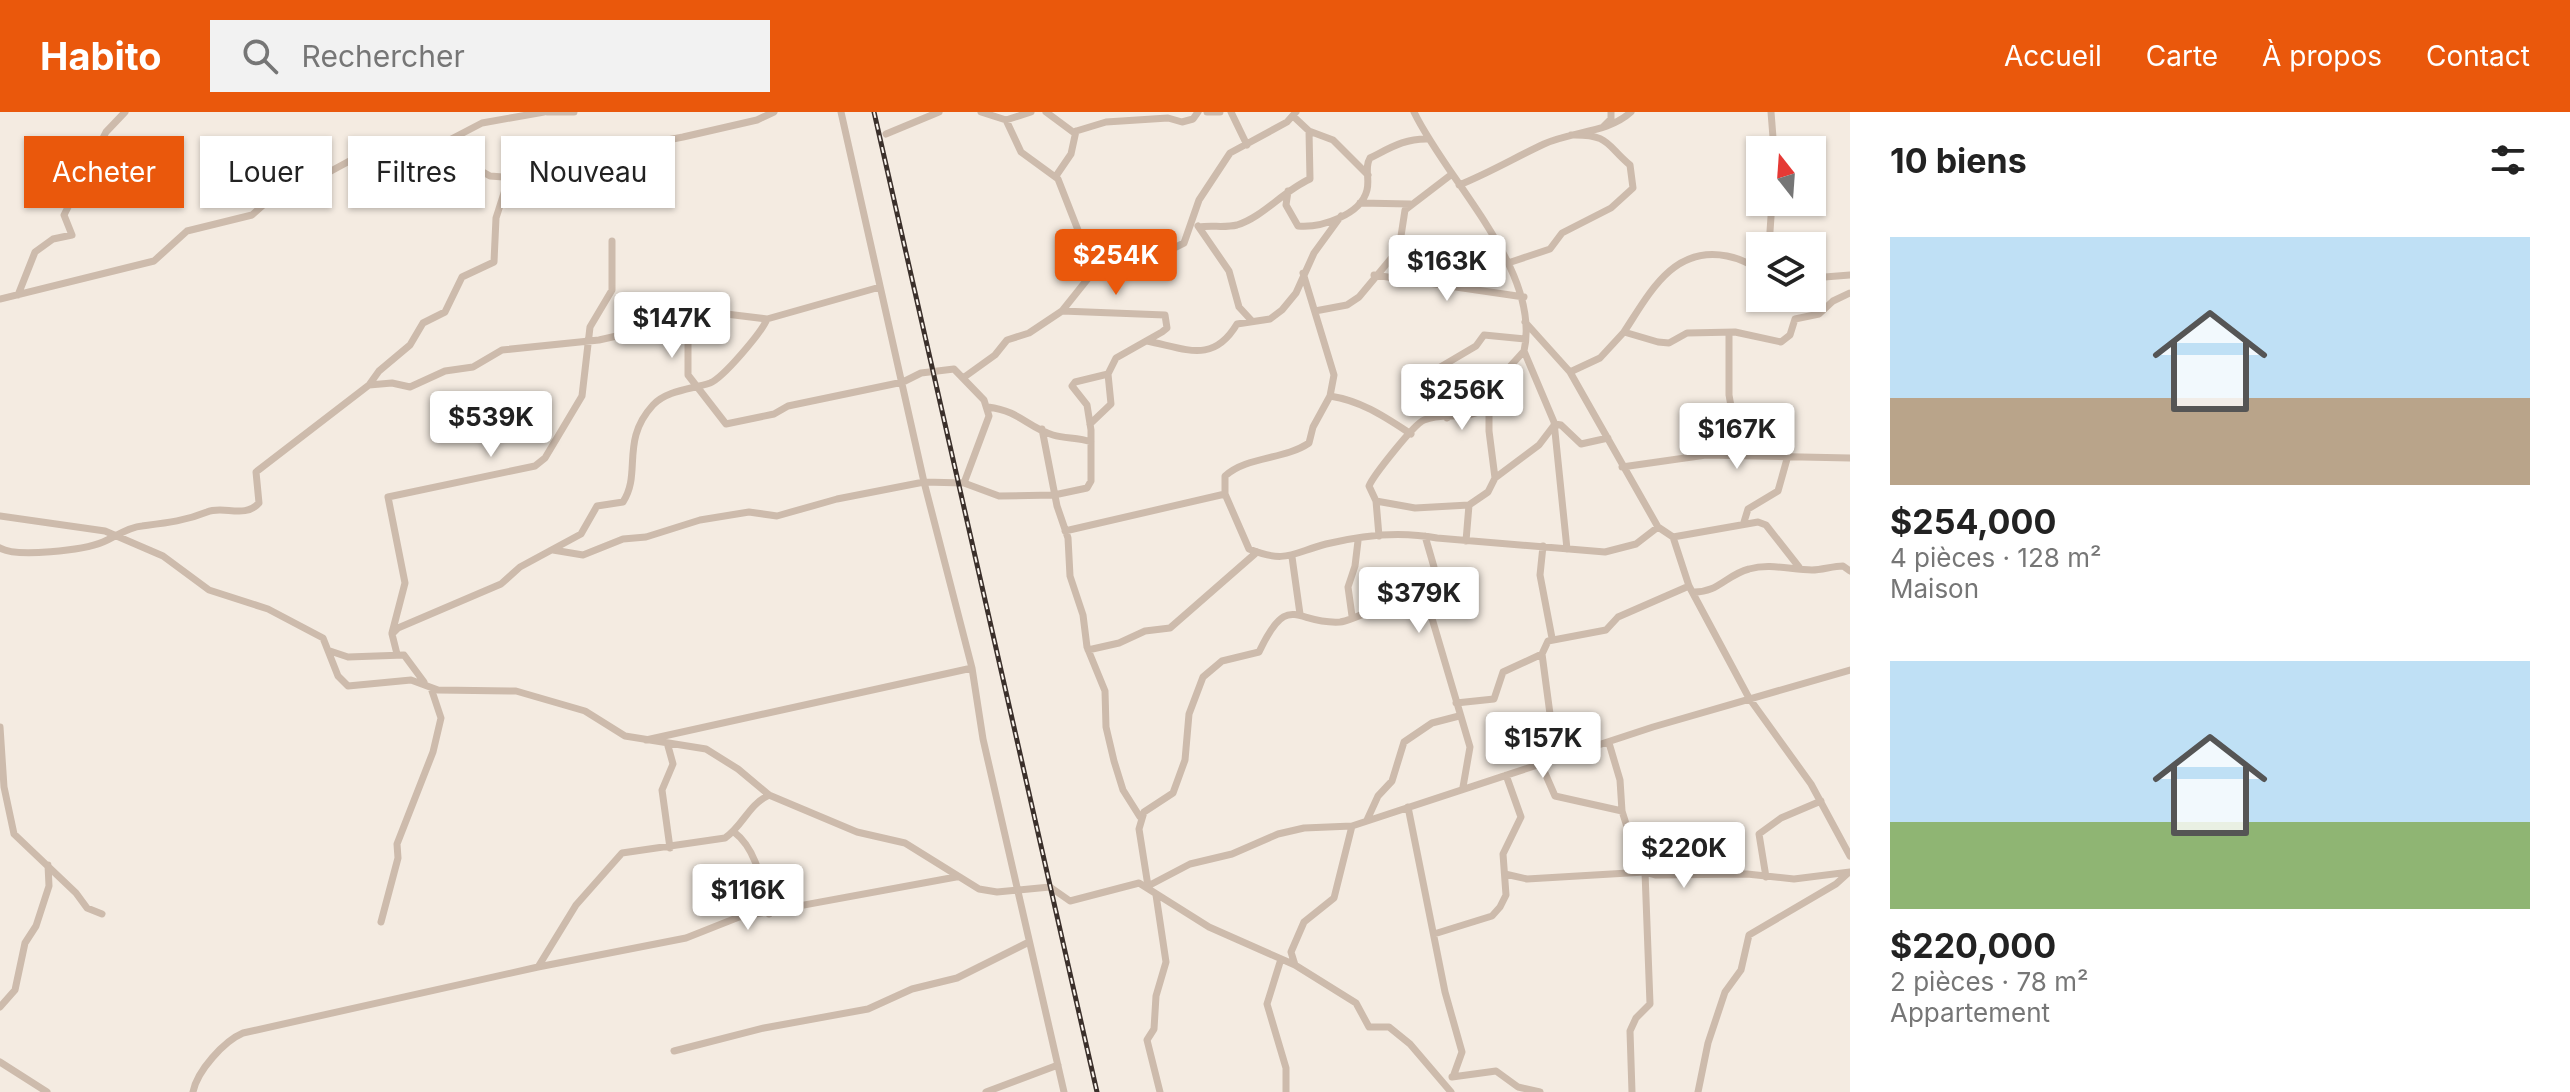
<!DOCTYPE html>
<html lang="fr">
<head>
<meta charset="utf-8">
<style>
	body { margin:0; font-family:Inter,sans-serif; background:#f2f2f2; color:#222; height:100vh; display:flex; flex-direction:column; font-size:30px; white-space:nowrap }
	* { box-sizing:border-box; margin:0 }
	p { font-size:26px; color:#767676 }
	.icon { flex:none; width:44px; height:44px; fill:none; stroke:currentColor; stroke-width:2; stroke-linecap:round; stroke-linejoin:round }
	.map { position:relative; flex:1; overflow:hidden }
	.drawer { display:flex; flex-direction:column; background:#fff; width:720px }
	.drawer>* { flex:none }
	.top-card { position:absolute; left:24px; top:24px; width:760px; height:72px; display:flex; gap:16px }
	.needle { width:52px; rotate:343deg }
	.controls { position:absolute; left:1746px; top:24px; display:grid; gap:16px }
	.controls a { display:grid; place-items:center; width:80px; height:80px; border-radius:0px; background:#fff; box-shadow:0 2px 6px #0004; font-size:40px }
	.price { position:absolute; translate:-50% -68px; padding:0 18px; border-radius:8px; background:#fff; color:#222; font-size:26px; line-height:52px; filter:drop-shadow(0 2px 4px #0008) }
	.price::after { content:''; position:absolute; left:50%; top:48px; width:24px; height:18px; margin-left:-12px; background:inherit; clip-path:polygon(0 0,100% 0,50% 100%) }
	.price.on { background:#ea580c; color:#fff }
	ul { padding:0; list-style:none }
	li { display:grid; align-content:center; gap:16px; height:424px; padding:0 40px }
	li span { display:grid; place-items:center; height:248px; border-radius:0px; color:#555 }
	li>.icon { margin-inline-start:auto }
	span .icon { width:144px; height:144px; fill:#fffc; stroke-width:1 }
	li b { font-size:34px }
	h2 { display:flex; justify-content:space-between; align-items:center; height:96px; padding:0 40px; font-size:34px }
	.tag { padding:0 28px; border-radius:0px; background:#fff; box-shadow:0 2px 6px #0004; font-size:28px; line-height:72px }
	.tag.on { background:#ea580c; color:#fff }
	header { display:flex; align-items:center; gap:48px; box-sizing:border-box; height:112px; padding:0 40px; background:#ea580c; color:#fff }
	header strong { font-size:38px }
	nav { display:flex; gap:44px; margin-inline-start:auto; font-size:28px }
	.search { width:560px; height:72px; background:#f2f2f2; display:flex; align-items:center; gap:20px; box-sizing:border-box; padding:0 28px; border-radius:0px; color:#767676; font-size:30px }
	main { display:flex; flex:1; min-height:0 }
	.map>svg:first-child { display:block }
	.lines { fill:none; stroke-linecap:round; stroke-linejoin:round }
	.minor { stroke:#cdbbac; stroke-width:7 }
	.rail-casing { stroke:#3b302b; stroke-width:5 }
	.rail { stroke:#fbf5ee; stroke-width:2; stroke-dasharray:6; stroke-linecap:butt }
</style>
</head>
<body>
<header>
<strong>Habito</strong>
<div class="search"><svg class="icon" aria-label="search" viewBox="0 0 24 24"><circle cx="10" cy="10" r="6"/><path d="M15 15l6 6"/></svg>Rechercher</div>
<nav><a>Accueil</a><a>Carte</a><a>À propos</a><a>Contact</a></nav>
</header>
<main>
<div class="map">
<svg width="1850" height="980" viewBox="0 0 1850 980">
	<rect width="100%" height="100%" fill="#f4ebe1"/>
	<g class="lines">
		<path class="minor" d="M547,0H574
			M841,0L924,370L972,556L983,627L1064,980
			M981,0L1006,8L1021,40L1058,67L1094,159
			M1046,0L1073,20L1106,10L1168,6L1182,10L1193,7L1198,0
			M1207,0H1220
			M1231,0L1247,33
			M1414,0C1447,69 1542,159 1524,239L1494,272L1489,292V319L1495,366L1488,380L1469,393L1466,429
			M1771,0L1774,38
			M1293,4L1309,19L1333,28L1368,63
			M1006,8L1031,0
			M1603,15L1611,7V0
			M886,22L939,0
			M387,43L396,56L411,61L474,55L490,64L518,66
			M1056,64L1071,42L1076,19
			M1459,73C1489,61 1516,45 1544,32C1573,19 1608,21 1631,0
			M1288,79L1286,93L1298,114C1321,116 1361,103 1367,78C1370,66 1364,56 1370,46C1390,36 1405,26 1429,27
			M1360,91L1410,92
			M1198,114L1229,159L1239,195L1251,208
			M1199,115C1211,113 1225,116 1237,113C1263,105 1283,79 1310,67L1309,19
			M1769,134L1772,90
			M1508,151L1550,137L1562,121L1611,96L1633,76L1630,53C1606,33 1610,22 1571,23
			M1303,161L1334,263L1330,284L1313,315L1309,331C1284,348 1247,344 1225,364V382L1249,437C1286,452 1292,441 1326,432C1362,423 1401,419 1437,426L1605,440L1636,432L1658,415
			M1374,163L1524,185
			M1812,166L1850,163
			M18,183L35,140L53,127L72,123L64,103L106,20L125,0
			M0,187L154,149L187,119L252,103L286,73L331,59L366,40L387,43L419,39L436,35L482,11L544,0
			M1062,199L1165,203L1167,216L1162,220L1116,246L1108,262L1111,292L1090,312
			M1315,199L1347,193L1359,185L1399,137L1405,98L1452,62
			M688,210V263L726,312L774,302L788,294L903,270L921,261L954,257L984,288L989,304L964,371
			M1525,210L1570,260L1658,415L1673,425L1689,474L1749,586L1811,672L1850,744
			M1624,220C1649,182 1673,133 1727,144C1738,146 1753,152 1760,161
			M1729,222V283L1740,344
			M1147,229C1187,237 1213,252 1237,212L1270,207L1282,198L1296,181L1314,141L1341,104
			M1524,239L1554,310L1567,437
			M1570,260L1600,246L1624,220L1658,230L1669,231L1687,221L1735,220L1781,230L1790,223L1795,207L1819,202L1833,189L1850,181
			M963,266L995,243L1007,228L1029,221L1062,199L1094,159L1149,138L1172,137L1184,131L1199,88L1230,41L1287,10L1296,0
			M369,273L379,259L410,233L423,211L445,200L462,165L494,150L496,106L504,81L511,72L543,52L683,25L757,8L774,0
			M1330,284C1362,289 1385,305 1411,322
			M988,295C1020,299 1027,315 1053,323C1066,327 1078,325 1091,330
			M1447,306L1436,271L1437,257L1476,234L1484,223L1525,227
			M1042,317L1057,394L1068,426L1070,464L1083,503L1087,535L1105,579L1106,615L1114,649L1123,678L1140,705
			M1622,355L1706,343L1850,346
			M1495,366L1539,333L1555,312L1561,313L1581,332L1608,326
			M1376,389L1415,396L1469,393
			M0,404L105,419L163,444L209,478L268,497L323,526L338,564L348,574L411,568L438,578L516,579L585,599L625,624L706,637L738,657L769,683L857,720L905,731L979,777L997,780L1050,775L1070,789L1139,771L1209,815L1295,853L1356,891L1369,915H1389L1410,932L1451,980
			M1744,410L1748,397L1778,379L1787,347
			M1065,419L1225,382
			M1379,424L1376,389L1369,374C1373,364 1414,312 1424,308C1445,299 1470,311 1489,293
			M1425,424L1434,455L1428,484L1431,503L1470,635L1463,675
			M1673,425L1758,410L1766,413L1799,455
			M1543,434L1540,463L1552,526
			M0,436C16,446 84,438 103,430C115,425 128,415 142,414C166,411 185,409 207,400C223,393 245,407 259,391L256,360L369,273L392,271L410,275L445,259L473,255L502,238L599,228L718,201L767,207L880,175
			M553,438L583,443L623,427L646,425L700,408L749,400L777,404L837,387L924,370L964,371L999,384L1054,383L1087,376L1091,369V318L1087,293L1072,274L1075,270L1108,262
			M1292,445L1300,502
			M1693,480C1718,481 1726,463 1749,457C1770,451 1792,458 1812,458C1822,458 1833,454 1843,454L1850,459
			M1352,504L1348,475L1355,454L1358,429
			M392,521L405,471L388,385L535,354L545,346L582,284L590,215L612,178V129
			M1088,538L1119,531L1145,519L1170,516L1257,440
			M330,539L348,545L404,543L424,570
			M397,542L392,522L398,516L501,472L520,455L581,422L597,394L623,390C642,361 620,329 653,293C667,278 693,277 710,271C723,266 762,220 767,207
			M1456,591L1494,587L1503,560L1542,542
			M0,615L4,675L14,722L76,781L87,796L102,802
			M646,628L972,556
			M1609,631L1620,668L1622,699L1639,753L1645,760L1656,763L1747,762L1794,767L1850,760
			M668,634L673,652L662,678L670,736
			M1556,647L1542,542L1548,529L1606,518L1618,505L1689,474
			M1541,652L1555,684L1622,699
			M1408,695L1445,880L1462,940L1453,965
			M1367,708L1378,684L1392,669L1404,630L1432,611L1459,604
			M1352,714L1304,716L1278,722L1232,742L1190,752L1148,774L1139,717L1144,700L1173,681L1185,648L1189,602L1203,565L1222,549L1259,540C1289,477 1295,513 1340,510C1358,508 1385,488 1404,488L1415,477L1429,476
			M734,720C758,738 762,774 769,802
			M1505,762L1527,767L1645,760L1650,892L1636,906L1630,919L1632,980
			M1766,765L1759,722L1781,706L1821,689
			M1156,783L1166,850L1156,884L1154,917L1147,928L1160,980
			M381,810L398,746L397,732L433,640L441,606L431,576
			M1434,822L1492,804L1500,795L1506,783L1503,742L1521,705L1506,663
			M1281,847L1267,892L1286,956V980
			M1295,853L1291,840L1304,810L1334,786L1352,714L1653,615L1850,558
			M538,855L686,826L739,805L956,765
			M0,895L15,878L25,831L36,814L49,774L48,753
			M674,939L764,916L868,897L912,877L957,866L1029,830
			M0,950L47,980
			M1452,965L1496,959L1518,975L1540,980
			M193,980C197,959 224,929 243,921L538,855L576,793L622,741L725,726C743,714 748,693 769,683
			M986,980L1058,953
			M1698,980L1708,931L1725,880L1741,858L1749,823L1836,772L1848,761"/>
		<defs>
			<path id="rail" d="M874,0L1097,980"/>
		</defs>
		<use href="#rail" class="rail-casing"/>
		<use href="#rail" class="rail"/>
	</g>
</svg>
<div class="controls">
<a><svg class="needle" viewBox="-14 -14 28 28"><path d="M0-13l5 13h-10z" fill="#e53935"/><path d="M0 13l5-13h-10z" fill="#767676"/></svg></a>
<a><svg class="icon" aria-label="layers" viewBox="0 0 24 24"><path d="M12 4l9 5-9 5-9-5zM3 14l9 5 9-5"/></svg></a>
</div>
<b class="price on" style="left:1116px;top:185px">$254K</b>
<b class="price" style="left:1447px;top:191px">$163K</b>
<b class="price" style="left:672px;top:248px">$147K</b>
<b class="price" style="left:1462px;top:320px">$256K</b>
<b class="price" style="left:491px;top:347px">$539K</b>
<b class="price" style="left:1737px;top:359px">$167K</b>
<b class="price" style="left:1419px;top:523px">$379K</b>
<b class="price" style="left:1543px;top:668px">$157K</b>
<b class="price" style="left:1684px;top:778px">$220K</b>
<b class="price" style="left:748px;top:820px">$116K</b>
<div class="top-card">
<a class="tag on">Acheter</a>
<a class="tag">Louer</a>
<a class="tag">Filtres</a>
<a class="tag">Nouveau</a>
</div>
</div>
<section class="drawer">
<h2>10 biens<svg class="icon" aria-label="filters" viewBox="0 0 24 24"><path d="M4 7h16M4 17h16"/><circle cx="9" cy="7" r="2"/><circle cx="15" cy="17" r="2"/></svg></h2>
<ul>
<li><span style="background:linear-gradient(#bfe0f5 65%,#b9a48a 0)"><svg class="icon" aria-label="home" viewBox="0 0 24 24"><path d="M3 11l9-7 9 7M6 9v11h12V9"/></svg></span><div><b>$254,000</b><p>4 pièces · 128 m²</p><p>Maison</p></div></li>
<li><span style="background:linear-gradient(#bfe0f5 65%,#8fb573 0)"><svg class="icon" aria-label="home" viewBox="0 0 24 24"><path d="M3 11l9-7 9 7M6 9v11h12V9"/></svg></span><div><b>$220,000</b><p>2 pièces · 78 m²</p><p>Appartement</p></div></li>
</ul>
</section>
</main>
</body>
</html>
